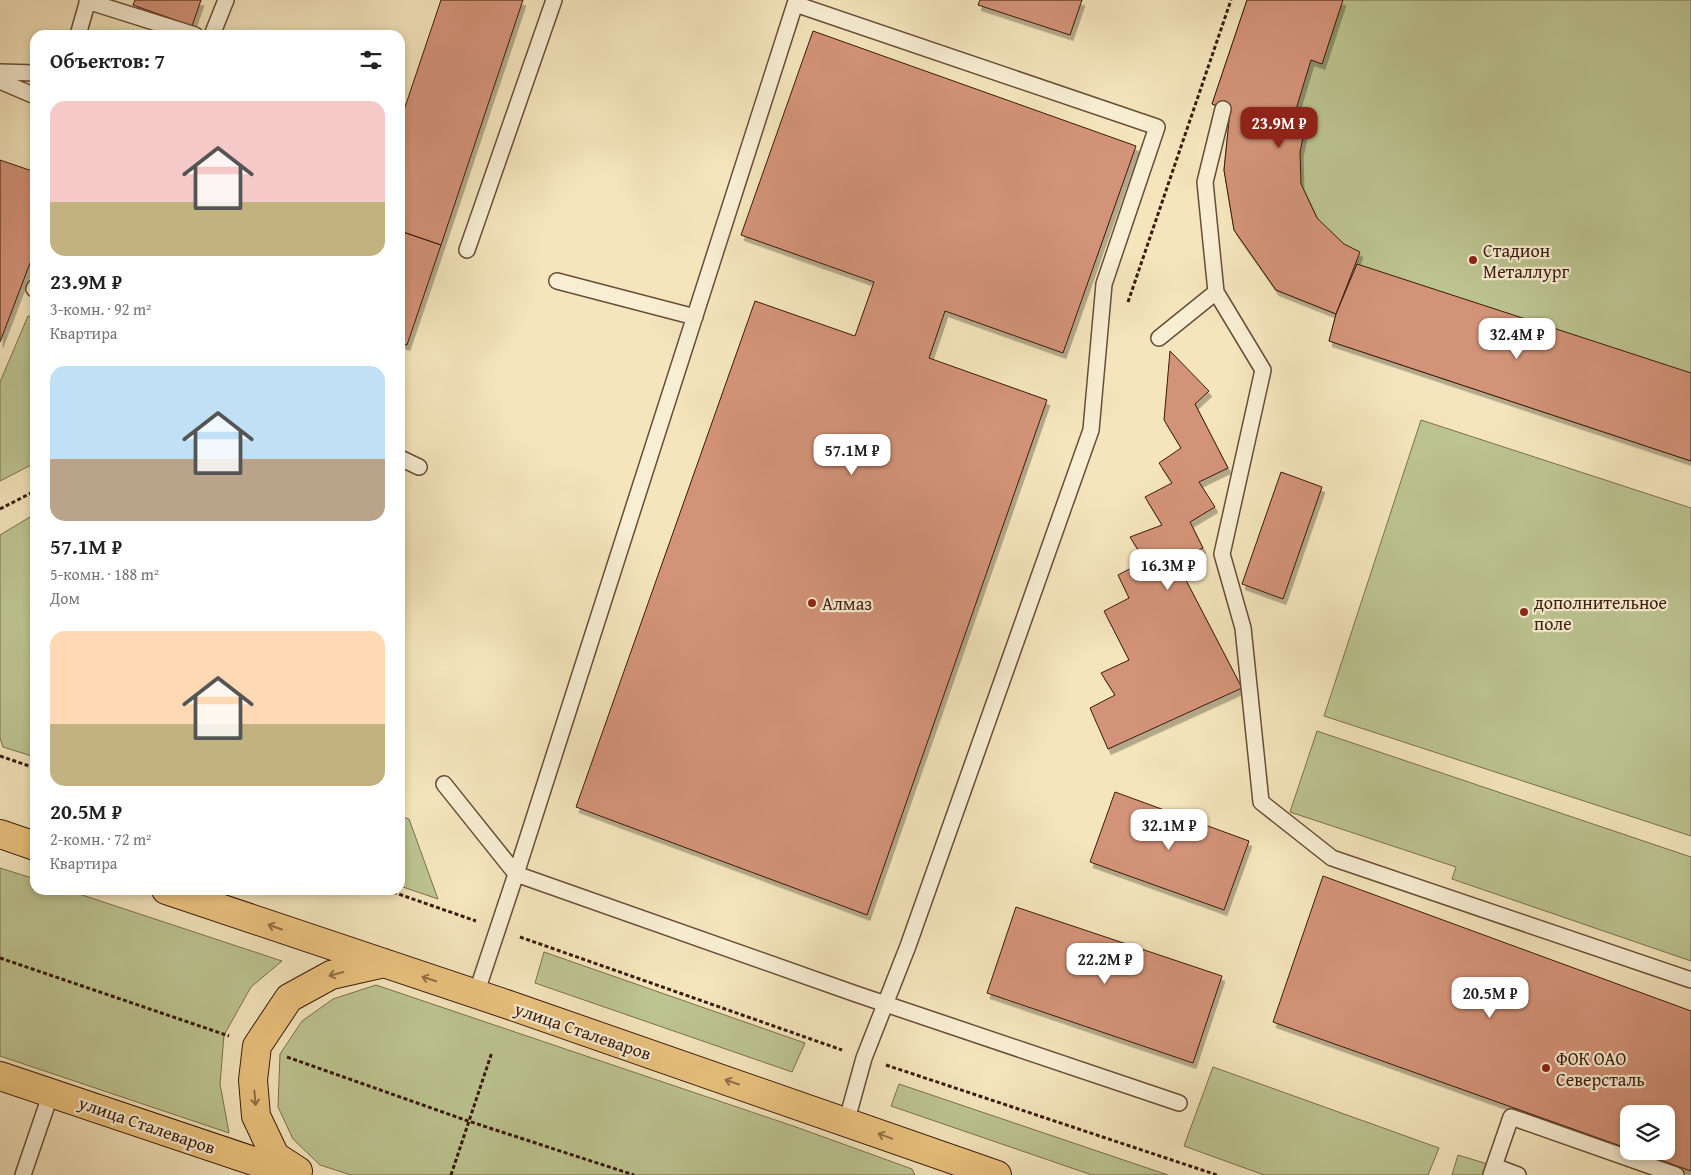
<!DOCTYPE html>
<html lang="ru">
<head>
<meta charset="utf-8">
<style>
	body { margin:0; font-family:"Gentium Book Plus",serif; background:#f2f2f2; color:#222; height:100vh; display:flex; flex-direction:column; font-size:19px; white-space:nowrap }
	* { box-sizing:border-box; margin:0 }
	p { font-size:16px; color:#767676 }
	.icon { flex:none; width:28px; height:28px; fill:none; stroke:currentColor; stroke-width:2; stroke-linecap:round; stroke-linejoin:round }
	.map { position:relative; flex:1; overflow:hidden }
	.sheet { position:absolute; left:30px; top:30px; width:375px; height:865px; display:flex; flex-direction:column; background:#fff; border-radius:15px; box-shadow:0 2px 8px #0003 }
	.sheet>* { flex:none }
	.tools { position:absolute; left:1620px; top:1105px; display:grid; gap:10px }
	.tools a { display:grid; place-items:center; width:55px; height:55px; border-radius:10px; background:#fff; box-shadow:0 2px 8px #0003; font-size:25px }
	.price { position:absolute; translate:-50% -42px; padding:0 11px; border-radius:10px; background:#fff; color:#222; font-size:16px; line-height:32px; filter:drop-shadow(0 1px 2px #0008) }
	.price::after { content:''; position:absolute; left:50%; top:30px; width:15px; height:11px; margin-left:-8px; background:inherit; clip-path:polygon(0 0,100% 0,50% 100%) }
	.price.on { background:#8f2418; color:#fff }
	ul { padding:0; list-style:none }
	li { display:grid; align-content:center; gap:10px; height:265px; padding:0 20px }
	li span { display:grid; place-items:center; height:155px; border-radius:15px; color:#555 }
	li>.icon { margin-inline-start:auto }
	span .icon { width:90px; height:90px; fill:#fffc; stroke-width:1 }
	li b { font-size:21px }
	h2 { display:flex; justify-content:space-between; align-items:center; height:60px; padding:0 20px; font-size:21px }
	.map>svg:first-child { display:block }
	.green { fill:#bcc490; stroke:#7c6f4e }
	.building { fill:#d39378; stroke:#3b1a0b; filter:url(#shadow) }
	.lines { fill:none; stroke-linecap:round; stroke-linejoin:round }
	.service-casing { stroke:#694d37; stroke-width:18 }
	.primary-casing { stroke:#3b1a0b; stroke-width:30 }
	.path { stroke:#3b1a0b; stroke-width:3; stroke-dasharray:4 2.5; stroke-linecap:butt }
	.service { stroke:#f8eed3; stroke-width:15 }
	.primary { stroke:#eac27e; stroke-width:28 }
	.oneway { stroke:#926e44 }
	.poi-dot { fill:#8f2418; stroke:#f8eed3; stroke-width:2 }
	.labels { text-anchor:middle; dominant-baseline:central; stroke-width:4.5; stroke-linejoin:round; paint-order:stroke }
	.poi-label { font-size:18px; fill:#3b1a0b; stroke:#f8eed3; text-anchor:start }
	.street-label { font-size:18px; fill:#3b1a0b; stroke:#f8eed3 }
</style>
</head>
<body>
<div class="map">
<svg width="1691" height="1175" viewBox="0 0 1691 1175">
	<defs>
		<filter id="shadow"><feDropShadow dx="3" dy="5.5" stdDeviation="0" flood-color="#0004"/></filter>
	</defs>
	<rect width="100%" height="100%" fill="#f4e5bc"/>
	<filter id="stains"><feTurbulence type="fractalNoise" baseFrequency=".004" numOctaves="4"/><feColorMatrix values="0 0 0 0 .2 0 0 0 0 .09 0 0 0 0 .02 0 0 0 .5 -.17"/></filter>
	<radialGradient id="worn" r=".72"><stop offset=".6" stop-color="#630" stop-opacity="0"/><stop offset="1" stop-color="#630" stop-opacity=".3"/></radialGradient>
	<path class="green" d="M1247,0H1691V461L1329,341L1336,314L1276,290L1234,230L1224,170L1230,111L1212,104Z
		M28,316L35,317V463L0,481V382Z
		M1421,420L1691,508V836L1324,716Z
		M35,514V757L3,747L0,738V535Z
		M1317,731L1691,857V961L1452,879L1456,867L1290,812Z
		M400,816L409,819L438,899L400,886Z
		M0,868L35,879V890H67L282,961L251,987L224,1035L220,1084L229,1133L0,1056Z
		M544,952L805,1043L792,1072L535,983Z
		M376,985L796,1127L912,1169L915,1175H351L320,1165L293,1139L278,1107L280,1054L302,1021L333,999Z
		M1213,1067L1439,1148L1428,1175H1264L1184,1146Z
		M899,1084L1168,1175H1092L891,1106Z
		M1458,1155L1494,1166L1491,1175H1452Z"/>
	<path class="building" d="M135,0H201L192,26L133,5Z
		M441,0H523L441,245L400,231V122Z
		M980,0H1082L1070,35L978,5Z
		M1247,0H1343L1322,64L1311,60L1294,116L1307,119L1300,152L1301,184L1317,218L1344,244L1360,252L1336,314L1276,290L1234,230L1224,170L1230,111L1212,104Z
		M813,31L1136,146L1063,353L945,311L929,358L1047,400L867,915L576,807L755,301L855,336L874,282L741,235Z
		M0,160L35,172V250L0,342Z
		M400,231L441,245L407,345L400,343Z
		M1357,264L1691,373V461L1329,341L1336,314Z
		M1170,351L1209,391L1195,404L1228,468L1199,482L1215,507L1190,522L1203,548L1176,561L1242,688L1108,749L1090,708L1115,695L1101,673L1129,660L1104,611L1129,598L1118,575L1145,561L1130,537L1162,525L1145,497L1172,483L1159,463L1181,448L1164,420Z
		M1281,472L1322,487L1283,599L1242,584Z
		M1115,792L1249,841L1224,910L1090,862Z
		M1323,876L1691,1011V1171L1635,1151H1666V1114H1629V1149L1273,1022Z
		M1016,907L1222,976L1193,1063L987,993Z"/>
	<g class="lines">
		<defs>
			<path id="service" d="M87,1L195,35
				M78,35L88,0
				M212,35L226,0
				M0,72L35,73
				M0,81L35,96
				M467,250L554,0
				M557,281L695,317
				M34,289L35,287
				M1216,292L1205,182L1223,109
				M1159,338L1216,292L1263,370L1222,554L1243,628L1261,802L1332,858L1691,980
				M400,458L419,467
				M444,784L516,874L856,994L1179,1103
				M476,994L516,874L795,4L1157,127L1104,284L1091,430L908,946L864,1058L846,1123
				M1494,1166L1518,1175
				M23,1175L51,1093
				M1491,1175L1511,1117L1676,1175"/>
			<path id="primary" d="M0,834L35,846
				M166,890L509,1005L997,1175
				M0,1076L295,1175
				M298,1171L275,1156L256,1116L253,1080L257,1046L289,998L331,975L384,963"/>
		</defs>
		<use href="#service" class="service-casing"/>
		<use href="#primary" class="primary-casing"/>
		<path class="path" d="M1128,302L1231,0
			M0,509L35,491
			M0,756L35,768
			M387,890L476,921
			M520,937L842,1050
			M0,958L229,1036
			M287,1057L468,1121L634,1175
			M886,1065L1217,1175
			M451,1175L492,1052"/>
		<use href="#service" class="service"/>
		<use href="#primary" class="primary"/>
	</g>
	<defs><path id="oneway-shaft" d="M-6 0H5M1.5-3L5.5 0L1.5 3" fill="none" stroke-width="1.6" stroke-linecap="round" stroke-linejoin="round" transform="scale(1.25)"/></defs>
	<g class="oneway">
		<use href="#oneway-shaft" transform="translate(275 927) rotate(-161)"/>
		<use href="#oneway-shaft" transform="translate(336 974) rotate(164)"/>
		<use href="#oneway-shaft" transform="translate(429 979) rotate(-162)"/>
		<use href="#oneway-shaft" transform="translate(732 1082) rotate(-161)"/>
		<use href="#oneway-shaft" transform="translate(255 1098) rotate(85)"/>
		<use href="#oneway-shaft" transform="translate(885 1136) rotate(-160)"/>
	</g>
	<g class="poi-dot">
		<circle cx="1473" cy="260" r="5"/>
		<circle cx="812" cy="603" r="5"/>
		<circle cx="1524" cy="612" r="5"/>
		<circle cx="1546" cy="1068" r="5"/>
	</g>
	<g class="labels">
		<g class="poi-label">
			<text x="1483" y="250">Стадион<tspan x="1483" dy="21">Металлург</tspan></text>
			<text x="1534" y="602">дополнительное<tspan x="1534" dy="21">поле</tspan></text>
			<text x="822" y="603">Алмаз</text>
			<text x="1556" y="1058">ФОК ОАО<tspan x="1556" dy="21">Северсталь</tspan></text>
		</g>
		<g class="street-label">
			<text transform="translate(583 1031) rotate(19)">улица Сталеваров</text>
			<text transform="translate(147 1125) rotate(19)">улица Сталеваров</text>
		</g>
	</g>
	<rect width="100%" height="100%" filter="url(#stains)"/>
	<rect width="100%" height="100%" fill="url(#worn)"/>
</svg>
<div class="tools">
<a><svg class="icon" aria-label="layers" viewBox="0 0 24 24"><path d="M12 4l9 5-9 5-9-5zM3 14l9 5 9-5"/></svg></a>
</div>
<b class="price on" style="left:1279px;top:149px">23.9M ₽</b>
<b class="price" style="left:1517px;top:360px">32.4M ₽</b>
<b class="price" style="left:852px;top:476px">57.1M ₽</b>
<b class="price" style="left:1168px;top:591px">16.3M ₽</b>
<b class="price" style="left:1169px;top:851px">32.1M ₽</b>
<b class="price" style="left:1105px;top:985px">22.2M ₽</b>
<b class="price" style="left:1490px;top:1019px">20.5M ₽</b>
<section class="sheet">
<h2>Объектов: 7<svg class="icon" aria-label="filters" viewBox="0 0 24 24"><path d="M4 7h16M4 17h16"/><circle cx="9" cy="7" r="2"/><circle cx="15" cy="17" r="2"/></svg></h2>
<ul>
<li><span style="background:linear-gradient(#f6c9c9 65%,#c2b280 0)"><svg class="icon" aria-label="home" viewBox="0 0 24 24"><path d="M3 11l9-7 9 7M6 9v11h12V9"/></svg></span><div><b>23.9M ₽</b><p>3-комн. · 92 m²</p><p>Квартира</p></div></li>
<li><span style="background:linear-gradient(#bfe0f5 60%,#b9a48a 0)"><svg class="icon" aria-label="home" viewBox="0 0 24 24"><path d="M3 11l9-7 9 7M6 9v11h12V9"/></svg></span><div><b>57.1M ₽</b><p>5-комн. · 188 m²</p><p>Дом</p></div></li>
<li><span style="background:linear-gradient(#ffd9b3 60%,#c2b280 0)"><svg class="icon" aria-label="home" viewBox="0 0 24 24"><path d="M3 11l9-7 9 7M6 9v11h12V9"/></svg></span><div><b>20.5M ₽</b><p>2-комн. · 72 m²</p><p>Квартира</p></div></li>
</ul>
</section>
</div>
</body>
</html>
